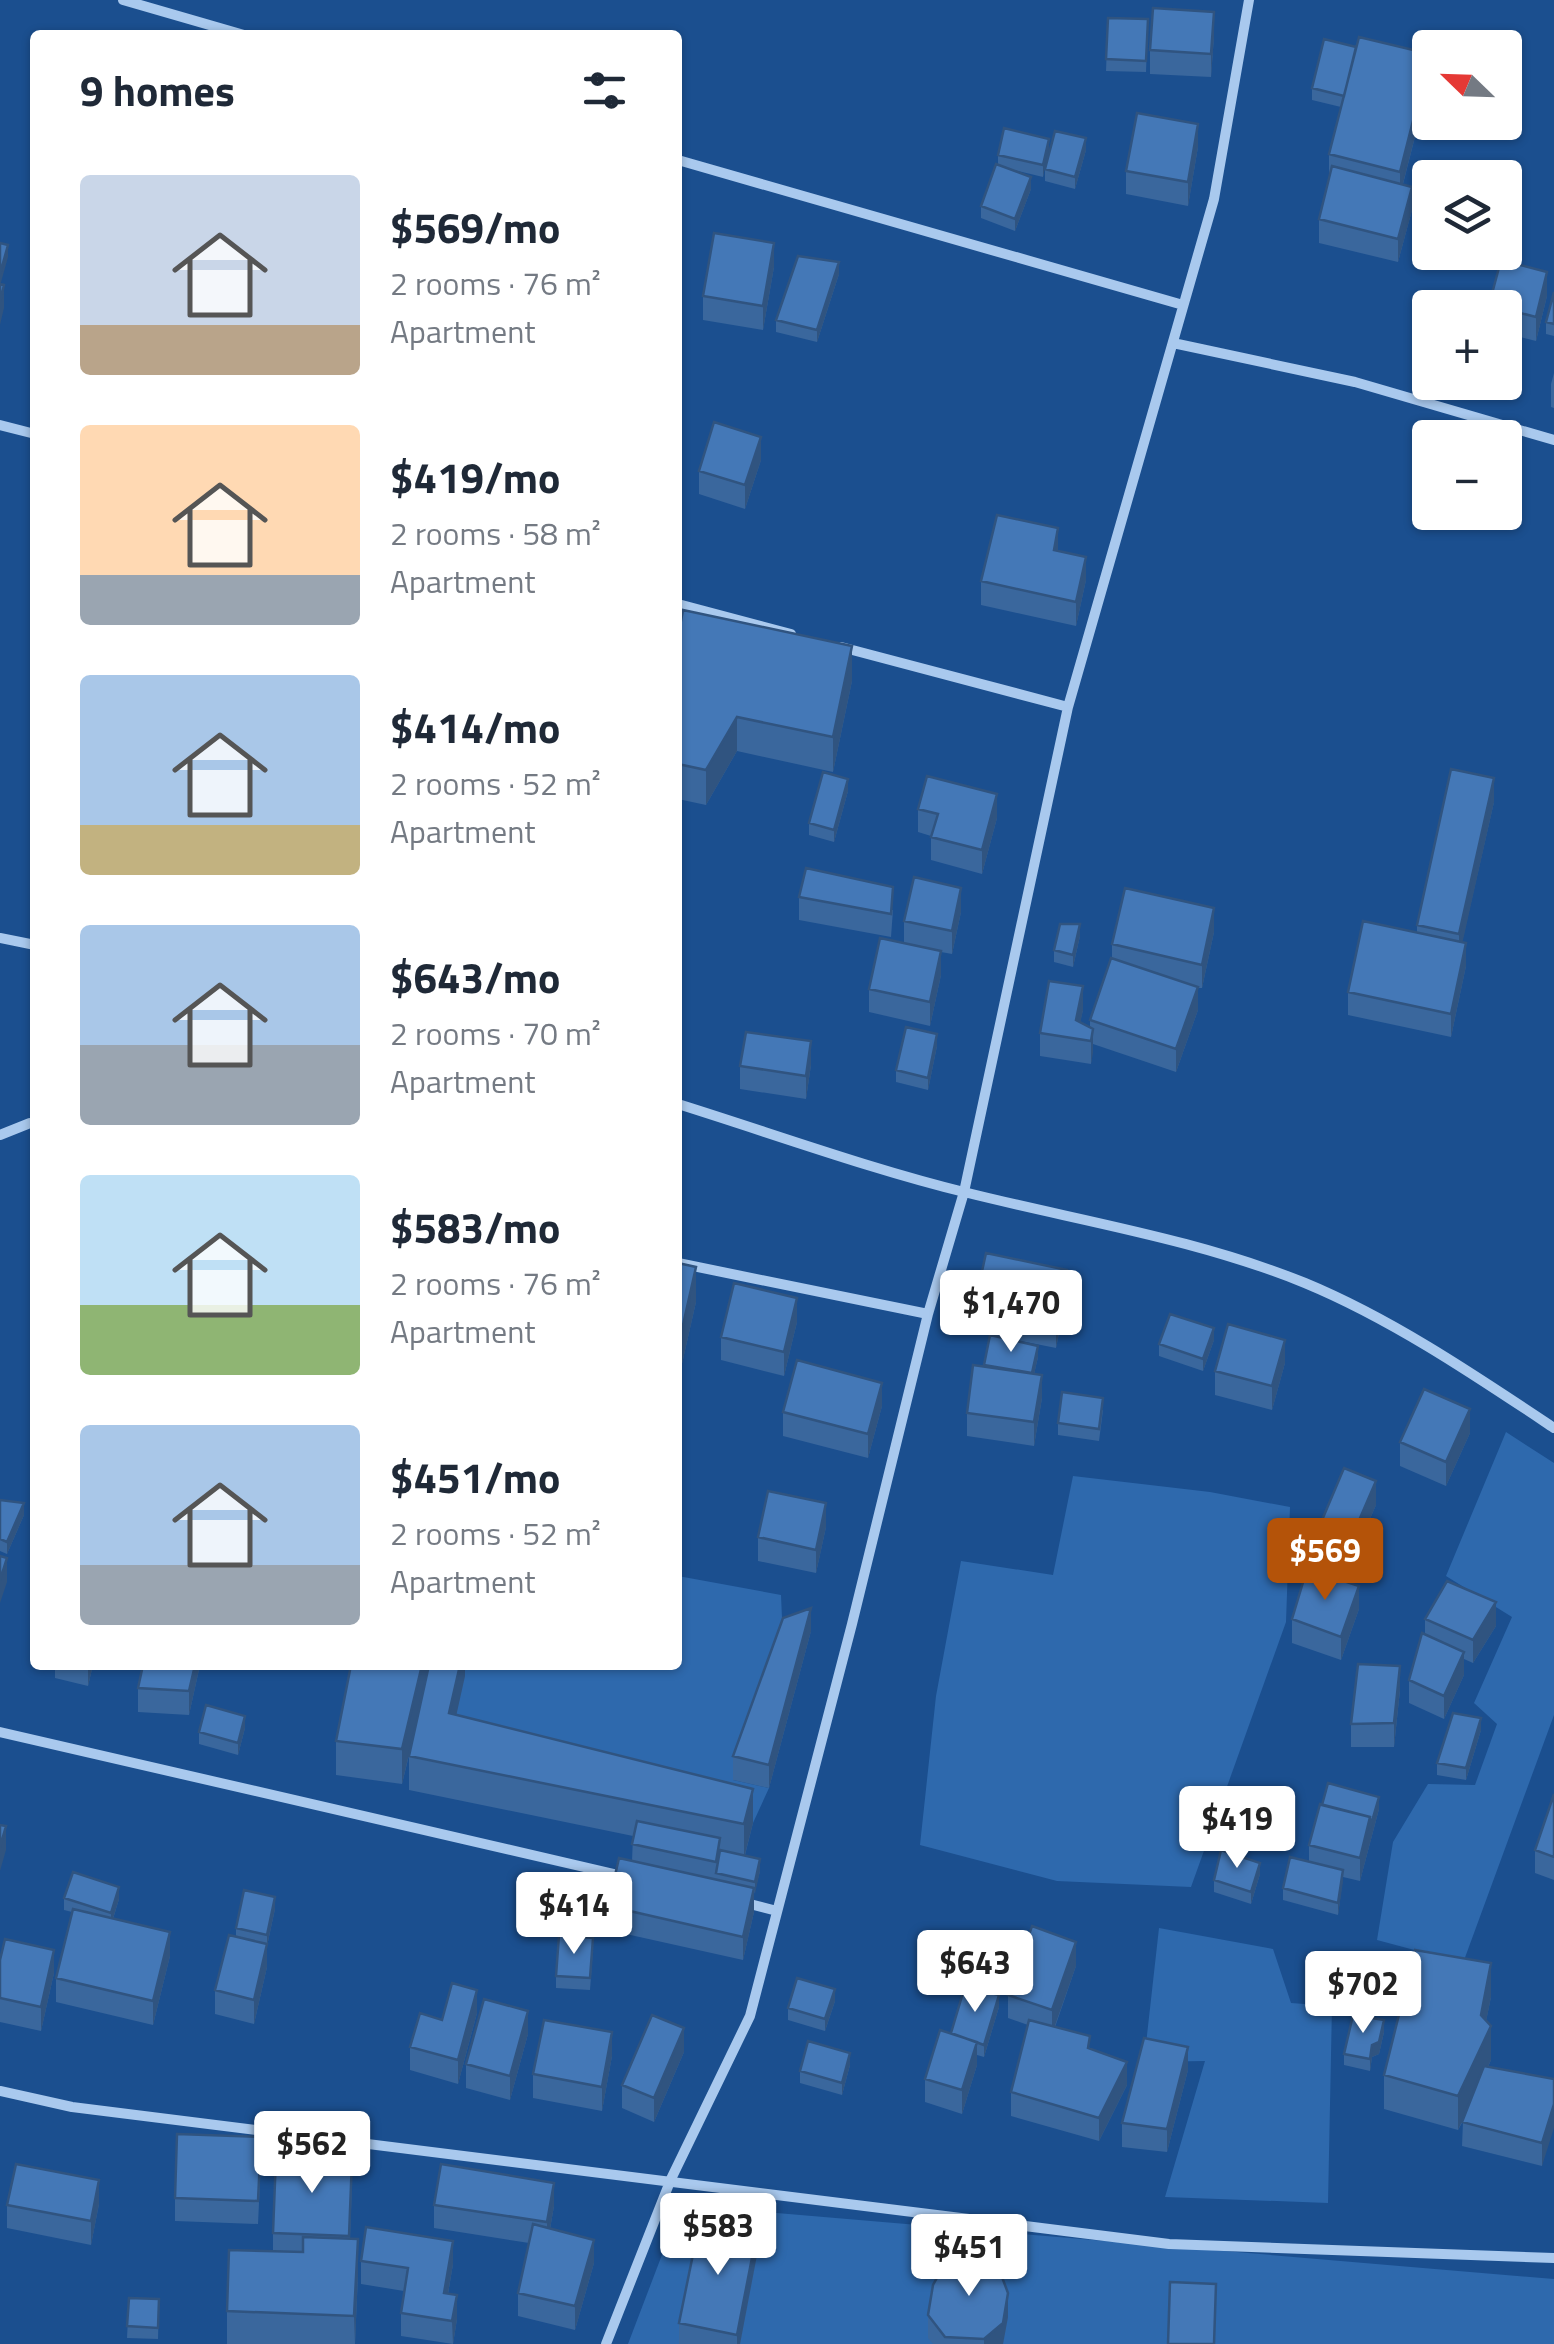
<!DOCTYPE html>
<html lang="en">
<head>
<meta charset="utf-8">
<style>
	body { margin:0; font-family:"Titillium Web",sans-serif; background:#f2f2f3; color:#1f2937; height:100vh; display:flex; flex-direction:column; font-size:38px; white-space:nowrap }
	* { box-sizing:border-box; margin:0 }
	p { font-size:32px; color:#747a83 }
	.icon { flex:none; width:55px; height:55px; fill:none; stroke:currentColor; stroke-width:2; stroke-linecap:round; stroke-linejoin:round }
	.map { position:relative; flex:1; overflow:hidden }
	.drawer { position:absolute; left:30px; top:30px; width:652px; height:1640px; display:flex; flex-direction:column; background:#fff; border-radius:10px; box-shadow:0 2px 8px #0004 }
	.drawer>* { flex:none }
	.needle { width:65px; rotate:293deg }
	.fabs { position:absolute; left:1412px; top:30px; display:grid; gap:20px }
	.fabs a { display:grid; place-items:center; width:110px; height:110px; border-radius:10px; background:#fff; box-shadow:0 2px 8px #0004; font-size:50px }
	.price { position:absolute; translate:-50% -85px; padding:0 22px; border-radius:10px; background:#fff; color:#222; font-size:32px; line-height:65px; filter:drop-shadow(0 2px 5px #0008) }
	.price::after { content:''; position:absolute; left:50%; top:60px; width:30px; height:22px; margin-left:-15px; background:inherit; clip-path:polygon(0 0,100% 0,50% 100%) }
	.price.selected { background:#b45309; color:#fff }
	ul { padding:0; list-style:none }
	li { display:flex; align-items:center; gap:30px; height:250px; padding:0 50px }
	li span { display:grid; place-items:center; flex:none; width:280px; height:200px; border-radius:10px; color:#555 }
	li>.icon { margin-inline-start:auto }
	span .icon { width:120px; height:120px; fill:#fffc; stroke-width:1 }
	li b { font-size:42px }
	h2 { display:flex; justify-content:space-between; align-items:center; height:120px; padding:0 50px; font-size:42px }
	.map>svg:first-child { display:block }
	.green { fill:#2e69ad }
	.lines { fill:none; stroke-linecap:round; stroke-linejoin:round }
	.minor { stroke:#a9c9ee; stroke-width:10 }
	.wall { fill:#3a679d }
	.shaded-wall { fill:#305480 }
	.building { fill:#4478b7; stroke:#305480; stroke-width:2.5 }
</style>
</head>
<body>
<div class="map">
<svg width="1554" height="2344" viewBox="0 0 1554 2344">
	<rect width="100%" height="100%" fill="#1b4f8f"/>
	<path class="green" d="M1506,1432L1554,1463V1715L1463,1963L1377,1940L1393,1842L1428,1784L1475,1785L1497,1724L1474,1703L1512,1617L1446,1576Z
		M1073,1476L1210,1492L1290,1507L1286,1622L1191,1887L1057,1881L920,1845L936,1696L961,1561L1053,1575Z
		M678,1576L781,1595L783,1642L733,1780L769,1788L753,1823L449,1748L436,1665H678Z
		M1159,1928L1273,1949L1291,2003L1332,2006L1328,2203L1165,2197L1205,2061L1144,2062Z
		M681,2205L1554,2279V2344H628Z"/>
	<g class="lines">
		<path class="minor" d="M123,0L244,35
			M678,160L1183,305
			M1173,343L1355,382L1554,440
			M0,425L35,434
			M678,604L791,634
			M841,647L1068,707
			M0,938L35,945
			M678,1104C774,1134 870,1169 968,1193C1080,1221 1197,1239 1305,1283C1392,1319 1476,1376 1554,1428
			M0,1135L30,1123L35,1124
			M678,1263L928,1314
			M0,1732L627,1877
			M742,1902L777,1911
			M0,2091L72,2107L1169,2244L1554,2258
			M606,2344L671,2179L750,2016L852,1624L928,1314L964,1192L1068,707L1214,199L1249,0"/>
	</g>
	<path class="wall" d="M1108,18L1148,19L1146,72L1106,71Z
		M1214,36L1211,77L1150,74V50Z
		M1430,78L1403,184L1412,210L1398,262L1319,243V219L1329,178V154L1341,107L1312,100V88Z
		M1049,139L1043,177L1014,170L1031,189L1015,231L981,218V206L998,164V155Z
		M1198,147L1188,206L1126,194V171Z
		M1086,150L1075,189L1045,181V169Z
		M774,267L763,330L703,320V296Z
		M839,274L817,342L776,332V320Z
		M1554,292V336L1546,334V322Z
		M1547,296L1536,341L1505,333V308H1489V305Z
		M1554,373V408L1551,407V384Z
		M761,460L745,509L699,494V471Z
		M1086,580L1076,626L981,605V581Z
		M678,637L852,681L833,772L737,751L706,805L678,799Z
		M848,791L834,842L809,835V823Z
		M1494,802L1462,942L1466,966L1451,1037L1348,1015V992L1417,932V925Z
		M918,809L997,818L982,874L931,860V836L918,832Z
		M799,897L893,910L891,937L799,920Z
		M961,912L952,954L941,952V975L930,1026L869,1012V989L904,943V921Z
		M1214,932L1202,988H1198V1010L1176,1072L1093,1044L1091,1064L1040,1056V1033L1083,1010L1080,1022L1090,1028V1020L1112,958V944Z
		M1080,936L1073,967L1054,962V950Z
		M937,1046L928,1090L896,1082V1070Z
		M811,1065L806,1099L740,1089V1066Z
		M678,1263L696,1302L679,1377H678Z
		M1067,1294L1056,1348L1006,1338L1038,1357L1034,1374L1042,1398L1034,1446L967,1436V1413L984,1366L990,1335L974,1332V1308Z
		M797,1322L784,1376L721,1360V1337Z
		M1214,1340L1203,1371L1159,1356V1344Z
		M1285,1363L1272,1410L1215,1395V1371Z
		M882,1406L868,1458L783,1436V1412Z
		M1103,1410L1099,1441L1058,1435V1423Z
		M1470,1433L1446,1486L1400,1466V1442Z
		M0,1500L24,1515L7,1554L0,1551Z
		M1376,1505L1348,1569L1317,1556V1532Z
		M826,1527L816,1573L758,1561V1537Z
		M1359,1609L1341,1660L1292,1643V1619Z
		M1425,1619L1496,1626L1473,1663L1464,1659V1675L1444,1719L1409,1703V1680L1425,1634Z
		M811,1631L769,1788L733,1780V1756Z
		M55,1665H93L88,1686L55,1678Z
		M143,1665H200L189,1715L138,1712V1688Z
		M465,1665V1676L456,1715L753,1823L745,1855L760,1871L754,1894V1912L743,1960L608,1930V1906L632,1861L633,1836L409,1790V1756L414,1735L402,1784L336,1775V1741Z
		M1400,1690L1394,1747H1351V1724Z
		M245,1728L238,1755L199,1744V1732Z
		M1481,1730L1466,1780L1437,1775V1763Z
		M1554,1794V1880L1535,1873V1850Z
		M1379,1809L1360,1881L1343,1877L1338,1915L1283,1900V1888L1309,1862V1845Z
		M1260,1874L1251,1904L1214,1892V1880Z
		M64,1898L119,1899L113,1919L170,1956L153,2025L56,2002V1978L72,1912L64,1910Z
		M275,1909L267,1946V1967L254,2024L215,2014V1990L236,1936V1928Z
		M593,1949L590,1990L556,1988V1976Z
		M0,1960L54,1973L41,2031L0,2022Z
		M1076,1966L1055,2027L1090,2048L1127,2085L1099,2141L1011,2116V2092L1028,2025L1008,2018V1995Z
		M1491,1997L1486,2021L1491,2060L1488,2067L1554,2079L1542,2166L1462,2146L1463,2121L1458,2130L1384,2109V2075Z
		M835,2001L825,2031L788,2020V2008Z
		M999,2007L984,2057L977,2055V2065L962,2114L925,2102V2079L951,2033Z
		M477,2013L458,2084L410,2070V2047Z
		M1384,2032L1379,2054L1372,2057L1370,2071L1344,2065V2054Z
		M528,2034L510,2100L466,2088V2064Z
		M684,2052L654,2122L622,2108V2085Z
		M612,2056L602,2111L533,2098V2074Z
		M850,2065L842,2095L800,2083V2071Z
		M1188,2070L1167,2152L1122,2147V2123Z
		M261,2160L258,2224L175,2221V2198Z
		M352,2183L350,2239L358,2274L355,2344H227V2311L273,2251V2233Z
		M99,2204L91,2245L7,2228V2205Z
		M434,2205L554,2206L550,2229L594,2263L575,2330L518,2316V2293L529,2243L434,2228Z
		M757,2255L740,2344H679V2323Z
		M361,2261L453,2264L448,2294L457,2319L453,2344L401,2336V2313L404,2291L361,2284Z
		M129,2298L159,2299L158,2339L127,2338Z
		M928,2315L1008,2317L1003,2344H933L928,2338Z"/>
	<path class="shaded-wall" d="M1214,12V36L1211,77V54Z
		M1430,54V78L1400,195V172Z
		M1198,124V147L1188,206V182Z
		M1086,138V150L1075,189V177Z
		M1049,139V151L1043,177V165Z
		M1031,177V189L1015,231V219Z
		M1412,187V210L1398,262V239Z
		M774,243V267L763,330V306Z
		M8,245V257L0,286V274Z
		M839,262V274L817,342V330Z
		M1547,272V296L1536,341V317Z
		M4,285V308L0,325V302Z
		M761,437V460L745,509V485Z
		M1058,528V552L1054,550Z
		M1086,557V580L1076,626V602Z
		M852,646V681L833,772V737Z
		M737,717V751L706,805V770Z
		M1494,778V802L1459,958V934Z
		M848,779V791L834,842V830Z
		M997,794V818L982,874V850Z
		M961,888V912L952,954V931Z
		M1214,908V932L1202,988V965Z
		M1080,924V936L1073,967V955Z
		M1466,943V966L1451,1037V1014Z
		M941,951V975L930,1026V1002Z
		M1083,986V1010L1077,1039L1076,1020Z
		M1198,987V1010L1176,1072V1049Z
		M1093,1029V1053L1091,1064V1041Z
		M937,1034V1046L928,1090V1078Z
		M811,1041V1065L806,1099V1076Z
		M696,1267V1302L679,1377V1343Z
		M1067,1270V1294L1056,1348V1325Z
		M797,1298V1322L784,1376V1352Z
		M1214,1328V1340L1203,1371V1359Z
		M1285,1340V1363L1272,1410V1386Z
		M1038,1346V1357L1031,1388V1376Z
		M1042,1375V1398L1034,1446V1422Z
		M882,1383V1406L868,1458V1434Z
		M1470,1409V1433L1446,1486V1462Z
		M1376,1481V1505L1348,1569V1546Z
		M24,1503V1515L7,1554V1542Z
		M826,1503V1527L816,1573V1550Z
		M7,1558V1582L0,1603V1580Z
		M1359,1586V1609L1341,1660V1637Z
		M1496,1602V1626L1473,1663V1640Z
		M811,1608V1631L769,1788V1765Z
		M1464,1652V1675L1444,1719V1696Z
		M88,1665H93L88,1686Z
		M195,1665H200L189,1715V1691Z
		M422,1665H430L402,1784V1749Z
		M460,1665H465V1676L449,1748V1713Z
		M1400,1666V1690L1394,1747V1723Z
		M245,1716V1728L238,1755V1743Z
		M1481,1718V1730L1466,1780V1768Z
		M753,1789V1823L744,1858V1824Z
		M1379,1797V1809L1360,1881V1858L1370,1817Z
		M6,1826V1850L0,1871V1847Z
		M760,1859V1871L755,1894V1882Z
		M1260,1863V1874L1251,1904V1892Z
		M1343,1870V1882L1338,1915V1903Z
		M119,1887V1899L111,1925V1913Z
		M754,1888V1912L743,1960V1937Z
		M275,1897V1909L267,1946V1967L254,2024V2000L267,1945V1935Z
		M170,1932V1956L153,2025V2001Z
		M1076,1942V1966L1052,2034V2010Z
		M54,1950V1973L41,2031V2007Z
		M1491,1963V1997L1481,2047L1491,2026V2060L1458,2130V2096L1481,2015Z
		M835,1989V2001L825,2031V2019Z
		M477,1990V2013L458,2084V2060Z
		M999,1995V2007L984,2057V2045Z
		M528,2011V2034L510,2100V2076Z
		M1384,2020V2032L1379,2054L1372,2057L1370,2071V2059L1372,2045Z
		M684,2028V2052L654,2122V2098Z
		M612,2032V2056L602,2111V2087Z
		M977,2042V2065L962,2114V2090Z
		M1188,2047V2070L1167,2152V2129Z
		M850,2053V2065L842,2095V2083Z
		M1127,2062V2085L1099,2141V2118Z
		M1554,2104V2128L1542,2166V2143Z
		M99,2180V2204L91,2245V2221Z
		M554,2183V2206L547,2246V2222Z
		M757,2232V2255L740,2344H737V2335Z
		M358,2239V2274L355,2344L354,2316Z
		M594,2240V2263L575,2330V2306Z
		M453,2241V2264L444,2317V2293Z
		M1008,2293V2317L1003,2344H984V2339Z
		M457,2295V2319L453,2344L452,2321Z"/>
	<path class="building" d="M1153,8L1214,12L1211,54L1150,50Z
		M1108,18L1148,19L1146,61L1106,59Z
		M1359,37L1430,54L1400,172L1329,154Z
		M1324,39L1356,47L1344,96L1312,88Z
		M1137,113L1198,124L1188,182L1126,171Z
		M1004,128L1049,139L1043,165L998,155Z
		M1055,131L1086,138L1075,177L1045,169Z
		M996,164L1031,177L1015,219L981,206Z
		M1332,166L1412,187L1398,239L1319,219Z
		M714,233L774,243L763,306L703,296Z
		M0,243L8,245L0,274Z
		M798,256L839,262L817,330L776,320Z
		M1501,260L1547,272L1536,317L1505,309V308L1489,305Z
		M0,284L4,285L0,302Z
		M1554,292V324L1546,322Z
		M714,422L761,437L745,485L699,471Z
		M997,515L1058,528L1054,550L1086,557L1076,602L981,581Z
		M683,610L852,646L833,737L737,717L706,770L678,764V637Z
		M1451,769L1494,778L1459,934L1417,925Z
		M823,772L848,779L834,830L809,823Z
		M927,776L997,794L982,850L931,837L938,814L918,809Z
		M806,868L893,887L891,914L799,897Z
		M914,877L961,888L952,931L904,921Z
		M1125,888L1214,908L1202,965L1112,944Z
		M1363,921L1466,943L1451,1014L1348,992Z
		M1060,924H1080L1073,955L1054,950Z
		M880,938L941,951L930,1002L869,989Z
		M1111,958L1198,987L1176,1049L1090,1020Z
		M1049,981L1083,986L1076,1020L1093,1029L1091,1041L1040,1033Z
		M906,1027L937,1034L928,1078L896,1070Z
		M746,1032L811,1041L806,1076L740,1066Z
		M986,1253L1067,1270L1056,1325L974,1308Z
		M678,1263L696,1267L679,1343L678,1342Z
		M734,1283L797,1298L784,1352L721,1337Z
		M1170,1314L1214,1328L1203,1359L1159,1344Z
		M1228,1324L1285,1340L1272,1386L1215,1371Z
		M990,1335L1038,1346L1032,1373L984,1365Z
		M797,1360L882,1383L868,1434L783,1412Z
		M973,1365L1042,1375L1034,1422L967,1413Z
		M1424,1389L1470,1409L1446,1462L1400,1442Z
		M1062,1392L1103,1398L1099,1429L1058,1423Z
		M1344,1468L1376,1481L1348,1546L1317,1532Z
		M768,1491L826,1503L816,1550L758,1537Z
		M0,1500L24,1503L7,1542L0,1539Z
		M0,1556L7,1558L0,1580Z
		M1307,1569L1359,1586L1341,1637L1292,1619Z
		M1447,1581L1496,1602L1473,1640L1425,1619Z
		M811,1608L769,1765L733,1756L783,1618Z
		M1422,1633L1464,1652L1444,1696L1409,1680Z
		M1358,1664L1400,1666L1394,1723L1351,1724Z
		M143,1665H195L189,1691L138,1688Z
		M351,1665H422L402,1749L336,1741Z
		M429,1665H460L449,1713L753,1789L744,1824L409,1756Z
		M206,1705L245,1716L238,1743L199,1732Z
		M1453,1713L1481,1718L1466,1768L1437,1763Z
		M1328,1783L1379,1797L1370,1828V1817L1322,1805Z
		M1554,1794V1857L1535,1850Z
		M1320,1804L1370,1817L1360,1858L1309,1845Z
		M637,1821L720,1838L716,1862L632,1844Z
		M0,1825L6,1826L0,1847Z
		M720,1850L760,1859L755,1882L716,1873Z
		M1221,1850L1260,1863L1251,1892L1214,1880Z
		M1290,1857L1343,1870L1338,1903L1283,1888Z
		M619,1858L754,1888L743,1937L608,1906Z
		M73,1872L119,1887L111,1913L64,1898Z
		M244,1890L275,1897L267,1935L236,1928Z
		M73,1909L170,1932L153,2001L56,1978Z
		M1032,1926L1076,1942L1052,2010L1008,1995Z
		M229,1935L267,1944L254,2000L215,1990Z
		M559,1935L593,1938L590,1978L556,1976Z
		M5,1939L54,1950L41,2007L0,1998V1960Z
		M1415,1950L1491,1963L1481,2015L1491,2026L1458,2096L1384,2075Z
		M797,1978L835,1989L825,2019L788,2008Z
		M452,1983L477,1990L458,2060L410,2047L420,2013L442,2020Z
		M965,1986L999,1995L984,2045L951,2033Z
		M484,1999L528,2011L510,2076L466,2064Z
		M652,2015L684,2028L654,2098L622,2085Z
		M1353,2015L1384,2020L1379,2042L1372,2045L1370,2059L1344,2054Z
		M544,2020L612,2032L602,2087L533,2074Z
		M1029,2020L1090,2036L1088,2048L1127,2062L1099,2118L1011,2092Z
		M940,2030L977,2042L962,2090L925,2079Z
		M1144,2038L1188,2047L1167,2129L1122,2123Z
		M808,2041L850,2053L842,2083L800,2071Z
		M1484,2066L1554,2079V2104L1542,2143L1462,2122Z
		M177,2134L261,2137L258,2201L175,2198Z
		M276,2156L352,2160L349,2236L273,2233Z
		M16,2164L99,2180L91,2221L7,2205Z
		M441,2164L554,2183L547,2222L434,2205Z
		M700,2220L757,2232L737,2335L679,2323Z
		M533,2224L594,2240L575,2306L518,2293Z
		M366,2227L453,2241L444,2293L457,2295L452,2321L401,2313L408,2268L361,2261Z
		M303,2237L358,2239L354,2316L227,2311L229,2250L303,2252Z
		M970,2258H986L999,2269L1008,2293L1003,2323L984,2339L945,2337L928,2315L933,2285L943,2267Z
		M1170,2282L1216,2284L1214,2344H1168Z
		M129,2298L159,2299L158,2328L127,2326Z"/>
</svg>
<div class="fabs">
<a><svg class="needle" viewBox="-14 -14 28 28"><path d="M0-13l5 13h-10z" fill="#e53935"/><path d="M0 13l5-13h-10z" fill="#747a83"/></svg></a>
<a><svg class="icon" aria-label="layers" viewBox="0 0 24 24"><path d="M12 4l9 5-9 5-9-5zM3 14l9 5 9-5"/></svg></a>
<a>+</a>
<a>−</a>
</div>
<b class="price" style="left:1011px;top:1355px">$1,470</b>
<b class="price selected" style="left:1325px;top:1603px">$569</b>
<b class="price" style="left:1237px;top:1871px">$419</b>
<b class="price" style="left:574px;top:1957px">$414</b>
<b class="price" style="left:975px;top:2015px">$643</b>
<b class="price" style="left:1363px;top:2036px">$702</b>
<b class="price" style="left:312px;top:2196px">$562</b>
<b class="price" style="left:718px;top:2278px">$583</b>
<b class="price" style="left:969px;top:2299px">$451</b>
<section class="drawer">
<h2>9 homes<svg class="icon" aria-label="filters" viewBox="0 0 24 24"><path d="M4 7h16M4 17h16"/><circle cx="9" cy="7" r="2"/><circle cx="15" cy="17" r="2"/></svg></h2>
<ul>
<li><span style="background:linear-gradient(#c9d6e8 75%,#b9a48a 0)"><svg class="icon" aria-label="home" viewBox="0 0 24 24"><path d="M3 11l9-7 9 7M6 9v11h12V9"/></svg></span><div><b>$569/mo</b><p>2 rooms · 76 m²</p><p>Apartment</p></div></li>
<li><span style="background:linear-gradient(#ffd9b3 75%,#9aa5b1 0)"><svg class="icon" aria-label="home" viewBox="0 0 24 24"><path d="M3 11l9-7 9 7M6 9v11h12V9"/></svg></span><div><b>$419/mo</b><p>2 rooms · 58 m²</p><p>Apartment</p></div></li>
<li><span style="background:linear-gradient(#a9c7e8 75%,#c2b280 0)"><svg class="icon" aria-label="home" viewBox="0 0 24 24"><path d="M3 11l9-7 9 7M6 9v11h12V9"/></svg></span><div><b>$414/mo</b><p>2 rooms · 52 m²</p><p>Apartment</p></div></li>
<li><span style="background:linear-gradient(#a9c7e8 60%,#9aa5b1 0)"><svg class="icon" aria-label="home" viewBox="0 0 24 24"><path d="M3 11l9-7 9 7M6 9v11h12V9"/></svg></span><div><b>$643/mo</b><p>2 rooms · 70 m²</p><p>Apartment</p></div></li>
<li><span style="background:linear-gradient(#bfe0f5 65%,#8fb573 0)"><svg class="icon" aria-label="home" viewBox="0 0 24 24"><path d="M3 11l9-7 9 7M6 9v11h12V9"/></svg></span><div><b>$583/mo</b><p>2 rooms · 76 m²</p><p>Apartment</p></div></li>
<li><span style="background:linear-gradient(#a9c7e8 70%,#9aa5b1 0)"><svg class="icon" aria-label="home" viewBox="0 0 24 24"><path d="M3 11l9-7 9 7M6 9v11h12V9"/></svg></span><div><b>$451/mo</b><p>2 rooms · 52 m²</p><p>Apartment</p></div></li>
</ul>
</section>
</div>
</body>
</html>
